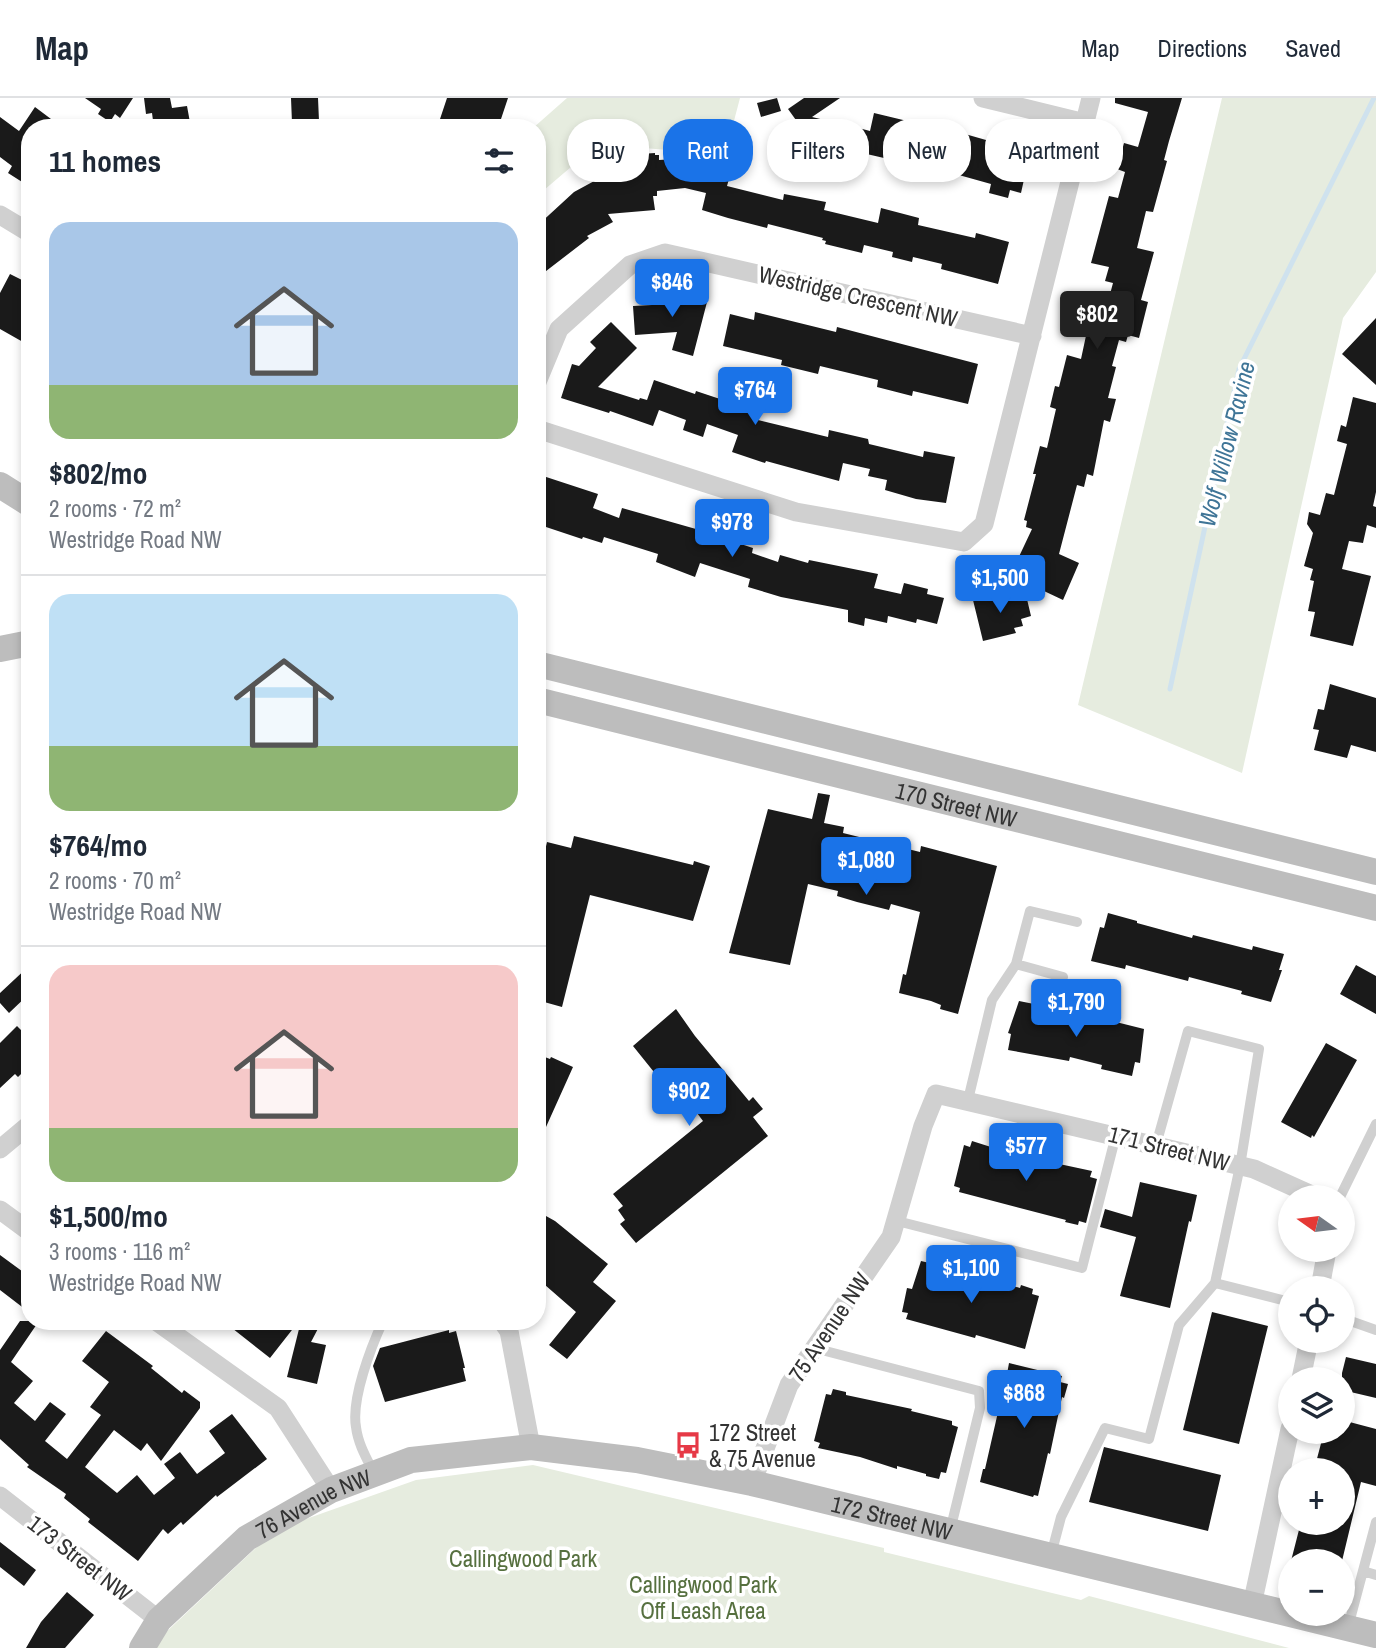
<!DOCTYPE html>
<html lang="en">
<head>
<meta charset="utf-8">
<style>
	body { margin:0; font-family:"Archivo Narrow",sans-serif; background:#f2f2f3; color:#1f2937; height:100vh; display:flex; flex-direction:column; font-size:26px; white-space:nowrap }
	* { box-sizing:border-box; margin:0 }
	p { font-size:23px; color:#747a83 }
	.icon { flex:none; width:38px; height:38px; fill:none; stroke:currentColor; stroke-width:2; stroke-linecap:round; stroke-linejoin:round }
	.map { position:relative; flex:1; overflow:hidden }
	.side { position:absolute; left:21px; top:21px; width:525px; height:1211px; display:flex; flex-direction:column; background:#fff; border-radius:28px; box-shadow:0 4px 10px #0003 }
	.side>* { flex:none }
	.banner { position:absolute; left:567px; top:21px; width:665px; height:63px; display:flex; gap:14px }
	.needle { width:46px; rotate:284deg }
	.fabs { position:absolute; left:1278px; top:1087px; display:grid; gap:14px }
	.fabs a { display:grid; place-items:center; width:77px; height:77px; border-radius:50%; background:#fff; box-shadow:0 4px 10px #0003; font-size:35px }
	.price { position:absolute; translate:-50% -60px; padding:0 16px; border-radius:7px; background:#1a73e8; color:#fff; font-size:23px; line-height:46px; filter:drop-shadow(0 2px 4px #0008) }
	.price::after { content:''; position:absolute; left:50%; top:42px; width:21px; height:16px; margin-left:-10px; background:inherit; clip-path:polygon(0 0,100% 0,50% 100%) }
	.price.current { background:#222; color:#fff }
	ul { padding:0; list-style:none }
	li { display:grid; align-content:center; gap:14px; height:371px; padding:0 28px }
	li+li { border-top:2px solid #e0e1e3 }
	li span { display:grid; place-items:center; height:217px; border-radius:21px; color:#555 }
	li>.icon { margin-inline-start:auto }
	span .icon { width:126px; height:126px; fill:#fffc; stroke-width:1 }
	li b { font-size:30px }
	h2 { display:flex; justify-content:space-between; align-items:center; height:84px; padding:0 28px; font-size:30px }
	.pill { padding:0 24px; border-radius:28px; background:#fff; box-shadow:0 4px 10px #0003; font-size:24px; line-height:63px }
	.pill.current { background:#1a73e8; color:#fff }
	header { display:flex; align-items:center; gap:42px; box-sizing:border-box; height:98px; padding:0 35px; background:#fff; border-bottom:2px solid #e0e1e3 }
	header strong { font-size:33px }
	nav { display:flex; gap:38px; margin-inline-start:auto; font-size:24px }
	.map>svg:first-child { display:block }
	.green { fill:#e6ecdf }
	.lines { fill:none; stroke-linecap:round; stroke-linejoin:round }
	.stream { stroke:#cfe2ee; stroke-width:5 }
	.building { fill:#1a1a1a }
	.lane { stroke:#d0d0d0; stroke-width:10 }
	.street { stroke:#d0d0d0; stroke-width:19 }
	.secondary { stroke:#bdbdbd; stroke-width:26 }
	.labels { text-anchor:middle; dominant-baseline:central; stroke-width:7; stroke-linejoin:round; paint-order:stroke }
	.street-label { font-size:23px; fill:#333; stroke:#fff }
	.poi-label { font-size:23px; fill:#333; stroke:#fff; text-anchor:start }
	.park-label { font-size:23px; fill:#56703f; stroke:#fff }
	.water-label { font-size:24px; font-style:italic; fill:#3f7597; stroke:#fff }
</style>
</head>
<body>
<header>
<strong>Map</strong>
<nav><a>Map</a><a>Directions</a><a>Saved</a></nav>
</header>
<div class="map">
<svg width="1376" height="1550" viewBox="0 0 1376 1550">
	<rect width="100%" height="100%" fill="#fff"/>
	<path class="green" d="M567,0H740L725,57L598,46L537,98V30H533Z
		M1222,0H1376V174L1343,220L1242,675L1078,607Z
		M533,1367L884,1450V1454L1081,1502L1089,1498L1289,1550H156L163,1537L275,1432L416,1382Z"/>
	<g class="lines">
		<path class="stream" d="M1170,591L1239,271L1374,0"/>
	</g>
	<path class="building" d="M85,0H133L120,20L115,16L110,24L98,16L101,11Z
		M144,0H170L172,10L187,8L191,30H154L152,15L146,16Z
		M291,0H318L319,23L292,25Z
		M447,0H508L498,30H437Z
		M777,0L781,13L761,19L757,5Z
		M804,0H840L812,19L837,25L811,43L788,11Z
		M1115,0H1182L1169,43L1164,62L1167,63L1153,114L1146,113L1137,150L1154,154L1141,202L1148,204L1139,240L1128,237L1126,244L1119,242L1112,268L1116,269L1108,300L1116,301L1110,324L1104,322L1093,378L1087,376L1084,389L1077,387L1059,456L1079,465L1063,502L1027,485L1033,472L1016,465L1032,431L1026,429L1027,423L1024,422L1036,376H1033L1040,348L1047,350L1056,311L1050,309L1055,288L1059,289L1067,257L1081,261L1087,233L1070,229L1076,207L1105,215L1113,185L1105,183L1109,169L1091,165L1109,98L1118,100L1125,74L1117,71L1124,45L1138,49L1148,14L1115,5Z
		M35,9L63,30H30V89L8,75L12,68L0,59V19L19,33Z
		M874,15L928,28V31L965,39V36L993,44L992,48L1024,56L1023,62L1034,65L1030,78L1025,77L1021,95L1010,92L1008,100L989,95L991,86L941,72L944,62L887,49L884,60L845,51L851,28L870,33Z
		M655,55V57H659V62L674,61L731,74L727,88L783,102L784,96L826,104L824,112L878,125L881,110L919,120L918,127L975,140L976,135L1009,144L998,186L941,171L942,166L913,159L912,164L892,159L893,154L864,147L862,155L825,146L826,143L822,142L823,140L768,126L767,130L728,120L702,112L706,95L685,90L657,93V98H653L655,112L608,116L613,124L587,138L589,140L537,180V128L574,94L631,63L626,57Z
		M10,176L30,186V248L0,231V195Z
		M655,191L676,194L707,204L693,258L672,252L677,234L635,237L633,208L652,207Z
		M755,214L836,234L837,229L978,266L968,306L913,293L912,298L877,289L878,282L820,268L818,276L781,267L782,262L723,248L730,216L754,222Z
		M1376,220V287L1342,256Z
		M611,224L637,250L598,289L639,302L640,300L647,302L654,282L695,296L696,293L738,307L744,289L766,296L758,322L828,339L829,332L868,341L869,346L923,359L924,353L955,359L946,405L916,401L885,392L887,382L868,378L870,371L843,365L839,383L766,363L765,365L732,354L738,337L707,326L703,339L683,332L686,322L659,312L653,328L610,313L609,315L561,300L572,266L579,268L596,250L590,244Z
		M1353,299L1376,305V394L1373,408L1376,409V430L1367,427L1363,445L1349,443L1342,471L1371,478L1353,548L1310,538L1315,514L1308,513L1314,483L1310,482L1313,471L1304,468L1313,435L1307,426L1309,414L1320,417L1326,395L1334,397L1347,346L1337,343L1341,327L1346,329Z
		M537,376L598,396L593,410L619,420L622,410L710,435V436L753,450L752,455L778,464L780,457L808,465L809,462L878,476L874,490L901,496L904,485L928,491L927,496L944,500L937,526L917,521L916,525L888,518L887,525L865,520L864,528L848,524V512L781,499L748,489L750,481L700,465L695,479L656,464L658,456L604,439L602,445L583,439L582,441L537,426Z
		M992,493L995,504L1026,497L1031,518L1021,521L1023,528L1014,530L1016,535L983,543L972,498Z
		M1330,586L1376,600V654L1351,647L1347,660L1314,652L1319,632L1313,631L1318,611L1324,612Z
		M818,695L830,697L824,725L844,729L843,735L920,754L921,748L997,768L958,916L940,911L941,907L931,903L899,895L903,876L906,877L920,814L891,806L889,812L857,804L837,798L838,793L808,786L790,867L729,855L768,711L812,721Z
		M574,738L689,766L693,767L694,763L710,768L693,823L590,797L562,909L537,902V787L547,744L571,750Z
		M1108,815L1137,823V825L1192,840L1193,837L1252,852L1253,848L1284,856L1279,872H1282L1271,904L1241,896L1242,893L1189,879L1188,883L1126,867L1125,871L1091,863L1100,829L1104,830Z
		M30,867V895L9,915L0,905V895Z
		M1356,867L1376,878V916L1340,896Z
		M1019,903L1049,909L1047,914L1080,922V919L1112,926V923L1144,931L1140,965L1135,964L1132,978L1101,971L1102,967L1070,959L1069,963L1008,952L1011,936L1008,935Z
		M676,911L695,938L749,1003L753,999L763,1011L753,1019L768,1038L636,1145L620,1126L625,1122L618,1112L623,1108L613,1096L703,1023L680,992L679,993L672,984L666,989L633,948Z
		M17,928L29,940L21,949L30,958V967L18,979L15,976L0,990V945Z
		M1326,945L1357,962L1314,1039L1312,1037L1311,1040L1281,1024Z
		M537,956L550,961L551,959L573,969L537,1049Z
		M972,1043L1013,1056L1014,1053L1050,1062V1064L1092,1073L1090,1079L1097,1081L1086,1125L1079,1123L1078,1127L1065,1124L1066,1122L959,1094L960,1090L954,1088L964,1047L970,1049Z
		M1140,1084L1197,1097L1191,1124L1189,1123L1170,1210L1120,1198L1136,1139L1100,1129L1105,1111L1132,1119Z
		M537,1113L555,1123L608,1166L593,1184L616,1203L567,1261L549,1247L576,1214L537,1180Z
		M0,1157L30,1179V1215L0,1192Z
		M921,1163L992,1180V1182L1020,1190L1021,1187L1033,1191L1032,1196L1039,1198L1025,1251L976,1237L975,1240L906,1221L908,1215L902,1214L907,1190L912,1191Z
		M1212,1214L1268,1228L1239,1346L1183,1332Z
		M20,1223H39L11,1264L33,1283L14,1305L35,1323L50,1304L66,1316L45,1343L67,1361L101,1317L90,1309L109,1284L82,1263L106,1233L153,1268L151,1270L182,1295L184,1292L200,1304V1310L161,1363L147,1345L141,1353L114,1332L85,1369L117,1395L137,1377L154,1397L175,1380L164,1366L180,1354L197,1376L225,1355L209,1333L232,1316L267,1361L217,1399L216,1397L183,1427L181,1424L168,1436L163,1431L138,1463L88,1424L90,1421L64,1400L66,1396L27,1369L29,1367L0,1341V1252Z
		M223,1223H299L270,1260Z
		M301,1223H322L311,1244L326,1247L317,1286L287,1279Z
		M449,1232V1235L456,1233L465,1270H463L466,1283L385,1304L373,1268L380,1250Z
		M1346,1259L1376,1266V1300L1342,1292V1275Z
		M1009,1265L1062,1278L1060,1284L1068,1286L1064,1300L1062,1299L1050,1356L1048,1355L1038,1398L1034,1397L1033,1399L980,1384L983,1371H985L998,1314L1000,1315Z
		M833,1291L846,1294V1297L912,1311L911,1313L952,1323V1327L958,1329L946,1375L941,1374L939,1381L926,1378V1376L897,1368V1371L860,1359L818,1350L820,1345L814,1343L826,1296L831,1297Z
		M1342,1322L1376,1331V1388L1361,1384L1342,1463H1291L1301,1424H1342V1372H1314L1324,1334H1342Z
		M1104,1349L1221,1377L1208,1433L1089,1404Z
		M0,1444L36,1472L24,1488L0,1469Z
		M67,1494L94,1517L65,1550H26L41,1524Z"/>
	<g class="lines">
		<path class="lane" d="M1016,866L1063,879
			M968,1002L992,902L1016,866L1030,813L1077,824
			M1156,1047L1188,933L1259,951L1240,1068L1215,1185
			M1340,1099L1376,1026
			M897,1123L1082,1170L1116,1037
			M1342,1220L1376,1232
			M814,1250L979,1293L980,1310L950,1433
			M374,1375C367,1361 358,1346 356,1329C351,1301 371,1249 383,1223
			M1051,1457L1061,1419L1105,1330L1149,1341L1179,1227L1215,1185L1290,1204
			M1363,1473L1376,1477
			M1348,1529L1376,1424"/>
		<path class="street" d="M983,0L1085,25
			M0,117L30,135
			M537,284L559,231L630,167L665,155L1032,238
			M537,331L796,414L964,444L984,426L1091,0
			M0,1051L30,1026
			M0,1112L30,1134
			M1320,1190L1327,1152
			M156,1223L278,1310L331,1392
			M502,1223L509,1233L531,1349
			M1301,1281L1309,1242
			M752,1385L789,1287L891,1139L923,1028L936,996L1254,1071L1316,1099
			M0,1398L159,1522
			M1252,1507L1290,1331"/>
		<g class="secondary">
			<path d="M0,387L30,406"/>
			<path d="M0,551L30,545"/>
			<path d="M537,566L1376,774"/>
			<path id="s1" d="M537,602L1376,810"/>
			<path id="s2" d="M142,1550L159,1522L247,1440L331,1392L411,1362L531,1349L637,1362L752,1385L1376,1537"/>
		</g>
	</g>
	<defs>
		<symbol id="bus-bare" viewBox="-9 -9 18 18"><path d="M-5-6H5V4H4V6H2V4H-2V6H-4V4H-5ZM-3.5-4V0h7V-4ZM-3.5 1.2v1.5H-2V1.2ZM2 1.2v1.5H3.5V1.2Z" fill="#e63946" stroke="#fff" stroke-width="2.5" paint-order="stroke"/></symbol>
	</defs>
	<g fill-rule="evenodd">
		<use href="#bus-bare" x="669" y="1328" width="38" height="38"/>
	</g>
	<g class="labels">
		<g class="street-label">
			<text transform="translate(858 198) rotate(13)">Westridge Crescent NW</text>
			<text stroke="none"><textPath href="#s1" startOffset="432">170 Street NW</textPath></text>
			<text transform="translate(1169 1050) rotate(14)">171 Street NW</text>
			<text transform="translate(829 1229) rotate(-56)">75 Avenue NW</text>
			<text stroke="none"><textPath href="#s2" startOffset="228">76 Avenue NW</textPath></text>
			<text stroke="none"><textPath href="#s2" startOffset="824">172 Street NW</textPath></text>
			<text transform="translate(80 1460) rotate(38)">173 Street NW</text>
		</g>
		<g class="poi-label">
			<text x="709" y="1334">172 Street<tspan x="709" dy="26">&amp; 75 Avenue</tspan></text>
		</g>
		<g class="park-label">
			<text x="523" y="1460">Callingwood Park</text>
			<text x="703" y="1486">Callingwood Park<tspan x="703" dy="26">Off Leash Area</tspan></text>
		</g>
		<g class="water-label">
			<text transform="translate(1226 346) rotate(-76)">Wolf Willow Ravine</text>
		</g>
	</g>
</svg>
<div class="fabs">
<a><svg class="needle" viewBox="-14 -14 28 28"><path d="M0-13l5 13h-10z" fill="#e53935"/><path d="M0 13l5-13h-10z" fill="#747a83"/></svg></a>
<a><svg class="icon" aria-label="locate" viewBox="0 0 24 24"><circle cx="12" cy="12" r="6"/><path d="M12 2v4M12 18v4M2 12h4M18 12h4"/></svg></a>
<a><svg class="icon" aria-label="layers" viewBox="0 0 24 24"><path d="M12 4l9 5-9 5-9-5zM3 14l9 5 9-5"/></svg></a>
<a>+</a>
<a>−</a>
</div>
<b class="price" style="left:672px;top:221px">$846</b>
<b class="price current" style="left:1097px;top:253px">$802</b>
<b class="price" style="left:755px;top:329px">$764</b>
<b class="price" style="left:732px;top:461px">$978</b>
<b class="price" style="left:1000px;top:517px">$1,500</b>
<b class="price" style="left:866px;top:799px">$1,080</b>
<b class="price" style="left:1076px;top:941px">$1,790</b>
<b class="price" style="left:689px;top:1030px">$902</b>
<b class="price" style="left:1026px;top:1085px">$577</b>
<b class="price" style="left:971px;top:1207px">$1,100</b>
<b class="price" style="left:1024px;top:1332px">$868</b>
<div class="banner">
<a class="pill">Buy</a>
<a class="pill current">Rent</a>
<a class="pill">Filters</a>
<a class="pill">New</a>
<a class="pill">Apartment</a>
</div>
<section class="side">
<h2>11 homes<svg class="icon" aria-label="filters" viewBox="0 0 24 24"><path d="M4 7h16M4 17h16"/><circle cx="9" cy="7" r="2"/><circle cx="15" cy="17" r="2"/></svg></h2>
<ul>
<li><span style="background:linear-gradient(#a9c7e8 75%,#8fb573 0)"><svg class="icon" aria-label="home" viewBox="0 0 24 24"><path d="M3 11l9-7 9 7M6 9v11h12V9"/></svg></span><div><b>$802/mo</b><p>2 rooms · 72 m²</p><p>Westridge Road NW</p></div></li>
<li><span style="background:linear-gradient(#bfe0f5 70%,#8fb573 0)"><svg class="icon" aria-label="home" viewBox="0 0 24 24"><path d="M3 11l9-7 9 7M6 9v11h12V9"/></svg></span><div><b>$764/mo</b><p>2 rooms · 70 m²</p><p>Westridge Road NW</p></div></li>
<li><span style="background:linear-gradient(#f6c9c9 75%,#8fb573 0)"><svg class="icon" aria-label="home" viewBox="0 0 24 24"><path d="M3 11l9-7 9 7M6 9v11h12V9"/></svg></span><div><b>$1,500/mo</b><p>3 rooms · 116 m²</p><p>Westridge Road NW</p></div></li>
</ul>
</section>
</div>
</body>
</html>
